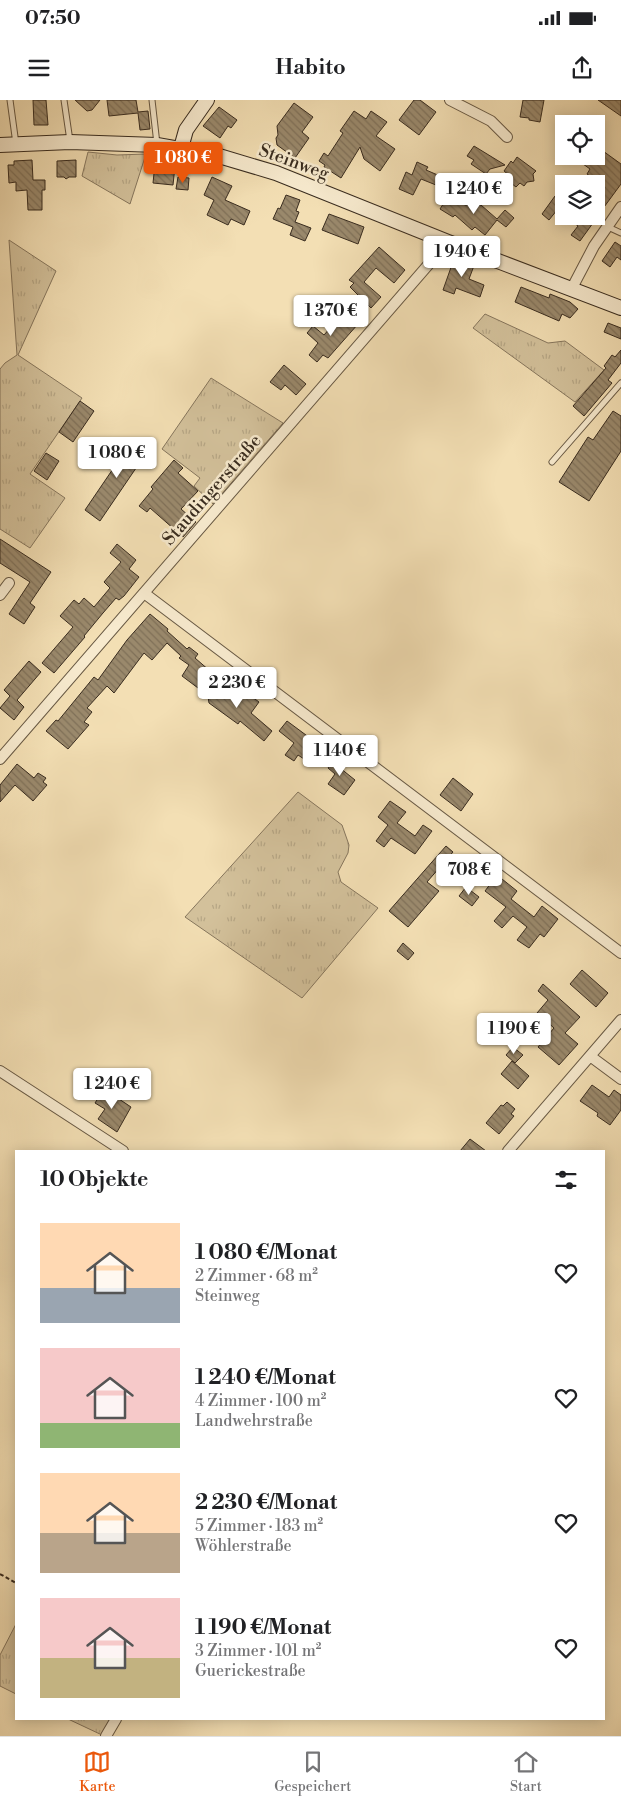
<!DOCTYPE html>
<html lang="de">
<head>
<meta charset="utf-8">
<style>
	body { margin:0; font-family:"Libre Bodoni",serif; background:#f2f2f2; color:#202124; height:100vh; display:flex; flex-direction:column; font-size:19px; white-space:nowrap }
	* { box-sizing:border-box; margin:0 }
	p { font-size:16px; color:#757577 }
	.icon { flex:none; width:28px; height:28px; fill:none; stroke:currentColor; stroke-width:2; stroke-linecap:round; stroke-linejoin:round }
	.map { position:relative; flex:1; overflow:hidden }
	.drawer { position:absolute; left:15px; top:1050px; width:590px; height:570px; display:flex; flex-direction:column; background:#fff; border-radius:0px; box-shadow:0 2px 12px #0003 }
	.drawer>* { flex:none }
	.controls { position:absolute; left:555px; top:15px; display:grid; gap:10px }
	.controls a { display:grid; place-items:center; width:50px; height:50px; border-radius:0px; background:#fff; box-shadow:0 2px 12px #0003; font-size:25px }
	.price { position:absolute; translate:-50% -42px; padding:0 11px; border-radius:5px; background:#fff; color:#222; font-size:16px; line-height:32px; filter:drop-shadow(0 1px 2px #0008) }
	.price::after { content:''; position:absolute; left:50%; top:30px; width:15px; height:11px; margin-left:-8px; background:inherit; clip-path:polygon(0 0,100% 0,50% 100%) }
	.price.active { background:#ea580c; color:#fff }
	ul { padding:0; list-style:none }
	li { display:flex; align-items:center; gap:15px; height:125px; padding:0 25px }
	li span { display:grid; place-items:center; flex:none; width:140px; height:100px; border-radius:0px; color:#555 }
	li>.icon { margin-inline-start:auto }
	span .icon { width:60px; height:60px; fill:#fffc; stroke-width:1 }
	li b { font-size:21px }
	h2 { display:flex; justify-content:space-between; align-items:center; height:60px; padding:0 25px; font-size:21px }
	.status { display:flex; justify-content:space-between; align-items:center; height:35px; padding:0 25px; background:#fff; direction:ltr }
	.status svg { height:14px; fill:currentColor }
	header { display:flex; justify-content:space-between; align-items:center; height:65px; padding:0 25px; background:#fff; font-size:22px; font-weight:600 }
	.tab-bar { display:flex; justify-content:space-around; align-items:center; height:70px; border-top:1px solid #e0e0e0; background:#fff; font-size:14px; color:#757577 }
	.tab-bar a { display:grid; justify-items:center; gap:2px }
	.tab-bar .active { color:#ea580c }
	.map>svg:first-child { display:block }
	.grass { fill:url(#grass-tufts); stroke:#86765d }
	.building { fill:url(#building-back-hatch); stroke:#392c1f }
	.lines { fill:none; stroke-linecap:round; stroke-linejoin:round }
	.lane-casing { stroke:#685944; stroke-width:7 }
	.street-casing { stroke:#685944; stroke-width:12 }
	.secondary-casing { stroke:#392c1f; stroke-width:16 }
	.path { stroke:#392c1f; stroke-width:2; stroke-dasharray:4 2.5; stroke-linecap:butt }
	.lane { stroke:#f7eace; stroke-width:5 }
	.street { stroke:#f7eace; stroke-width:10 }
	.secondary { stroke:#f7eace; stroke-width:14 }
	.labels { text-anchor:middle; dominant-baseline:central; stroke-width:5; stroke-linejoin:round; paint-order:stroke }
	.street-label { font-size:18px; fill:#392c1f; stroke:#f7eace }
</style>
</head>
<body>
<div class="status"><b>07:50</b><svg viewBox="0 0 49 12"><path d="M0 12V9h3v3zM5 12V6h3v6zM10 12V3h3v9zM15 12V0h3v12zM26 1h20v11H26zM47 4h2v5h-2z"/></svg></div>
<header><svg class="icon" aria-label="menu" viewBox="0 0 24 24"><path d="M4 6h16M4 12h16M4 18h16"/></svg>Habito<svg class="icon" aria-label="share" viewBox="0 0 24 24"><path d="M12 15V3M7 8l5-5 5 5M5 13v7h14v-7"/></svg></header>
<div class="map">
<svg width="621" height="1636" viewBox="0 0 621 1636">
	<defs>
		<pattern id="grass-tufts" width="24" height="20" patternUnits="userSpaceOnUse" patternTransform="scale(1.25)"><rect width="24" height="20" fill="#d3c19b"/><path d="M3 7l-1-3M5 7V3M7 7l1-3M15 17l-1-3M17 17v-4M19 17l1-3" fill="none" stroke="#b6a685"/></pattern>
		<pattern id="building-back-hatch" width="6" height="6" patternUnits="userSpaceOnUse" patternTransform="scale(1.25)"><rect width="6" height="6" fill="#9a896c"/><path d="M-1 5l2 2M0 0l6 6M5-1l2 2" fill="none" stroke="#7f7058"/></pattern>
	</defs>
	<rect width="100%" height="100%" fill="#f3dfb4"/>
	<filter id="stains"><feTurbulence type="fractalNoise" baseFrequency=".004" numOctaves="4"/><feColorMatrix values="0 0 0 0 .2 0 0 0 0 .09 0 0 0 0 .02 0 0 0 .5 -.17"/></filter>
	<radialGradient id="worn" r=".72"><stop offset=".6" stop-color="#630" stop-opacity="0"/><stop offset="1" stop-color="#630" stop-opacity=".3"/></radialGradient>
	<path class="grass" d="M88,52L117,55L146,54L130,104L82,76Z
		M9,140L56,171L18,255L82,298L30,374L65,398L30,448L0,429V269L5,263L17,255Z
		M485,214L548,243L565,241L604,270L575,302L473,228Z
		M211,278L283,323L213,404L194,386L200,378L162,349Z
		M298,692L342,725L349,745L348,753L338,772L341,782L378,808L302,898L185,817Z
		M16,1524V1594L0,1586V1555Z
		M68,1619H112L102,1635Z"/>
	<path class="building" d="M33,0H46L48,25H34Z
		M75,0H100L92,10L87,11Z
		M107,0H136L138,12L148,11L150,29L140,30L138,13L109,16Z
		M414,0H420L436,12L419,35L399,20Z
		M523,0H544L540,22L529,20V18L520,17Z
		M598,0H621V16Z
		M294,3L313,17L302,32L309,38L295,58L277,45L276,38L278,35L277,26Z
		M219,7L237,20L231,28L228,26L220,38L203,26Z
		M354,11L366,19L371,11L387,22L376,36L395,49L380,71L364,59L360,47L341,78L324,67L325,65L319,61L324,53L328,56L343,33L340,31Z
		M474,46L505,65L490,69L486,74L471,64L474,60L467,56Z
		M596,46L621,64V84L596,118V100L605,87L587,74L590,69L572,56H596Z
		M517,57L536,71L533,74L534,81L527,82L524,86L520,83L516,87L507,80L510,76L504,71L511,61L513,63Z
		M32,60L33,80H45V90H42V110H28L27,90L16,91V82L9,83L8,65H14V61Z
		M76,60V77H69L66,79L64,77H57V61Z
		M417,62L428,67L426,70L440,76L436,85L421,79L413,95L399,89L406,72L412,75Z
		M155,64L175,66L173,85L153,83Z
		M178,77L189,78L188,90L176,89Z
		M212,77L232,86L225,100L250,111L244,125L231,119L228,125L207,115L214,100L204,95Z
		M286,95L300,100L296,111L299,112L295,122L311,128L305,141L290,135L293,127L273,119L278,108L280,109Z
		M449,95L465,105H481L497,119L505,110L514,118L506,127L497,120L485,135L475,127L472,130L455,115L453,117L440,109Z
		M555,96L564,102V115L557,110L549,120L542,114Z
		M329,114L364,127L358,144L322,130Z
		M565,116H584L593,123L580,141L571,135L578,126Z
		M615,142L621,146V160L617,157L610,167L602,161Z
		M379,147L405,170L394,183L376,168L364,182L381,197L371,208L350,187L354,183L349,180Z
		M455,156L475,163L469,179L484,185L480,197L456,188L454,194L443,190Z
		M521,187L549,198L550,194L570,202L578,209L570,218L562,214L559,221L515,202Z
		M344,212L358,224L328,258L323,255L317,262L309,255L318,243L307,233L313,226L324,235Z
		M608,223L621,228V239L604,232Z
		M621,250V263L608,280L612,283L584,316L573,306L606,268L604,266L612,255L615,257Z
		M284,265L306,284L296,295L285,285L281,290L270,282Z
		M80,301L94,311L73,342L59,332Z
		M613,311L621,316V351L589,401L559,382L588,337L593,340Z
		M134,338L149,349L100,421L85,410Z
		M46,353L59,361L47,380L34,371Z
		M174,360L183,368L178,373L198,391L181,409L196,422L183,437L150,408L147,412L139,406L153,389L151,387Z
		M0,439L51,472L30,503L35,507L24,524L9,514L30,482L0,463Z
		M117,444L136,460L129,469L139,477L124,496L119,500L116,498L103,513L84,536L85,537L54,573L42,563L73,527L60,516L74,500L79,504L84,498L94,507L110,488L104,482L121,462L110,453Z
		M150,514L168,529L167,531L187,549L189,547L198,554L195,558L210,571L198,588L182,576L189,565L179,558L181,556L167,543L152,560L144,553L114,593L107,586L87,608L92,612L84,622L89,625L68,649L46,631L56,620L58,621L94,577L98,580L127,540Z
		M29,561L41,572L17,600L24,607L14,620L0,608L10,596L4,590Z
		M205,577L236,600L243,590L259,602L251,613L272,631L264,641L240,621L238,624L209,603Z
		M287,621L310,638L309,640L315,645L304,659L298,655L294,661L285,655L294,643L279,631Z
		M336,657L344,663L340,668L355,680L344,695L328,684L335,674L328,668Z
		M17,664L34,678L38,673L46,678L43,682L47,685L33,701L15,685L0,702V685Z
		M453,678L473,694L461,711L440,695Z
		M390,701L406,712L397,723L415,736L423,725L432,731L415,754L391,738L384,747L376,741L388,725L378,717Z
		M446,746L453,752L427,782L439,791L408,827L389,811Z
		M497,775L517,791L511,799L534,817L542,806L558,819L544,837L540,834L529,848L517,840L527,827L513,816L502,828L494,821L506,807L485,791Z
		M466,787L479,797L472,806L459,796Z
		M403,843L414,853L408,860L397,851Z
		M582,870L608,893L596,907L570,884Z
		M543,884L580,917L565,933L578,944L559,965L538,947L554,928L537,913L548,900L538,891Z
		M513,947L523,955L515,963L506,955Z
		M512,961L529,976L518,989L501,974Z
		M592,985L609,997L614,990L621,995V1010L610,1025L597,1016L598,1013L580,1001Z
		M104,989L131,1007L117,1032L98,1019L105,1009L95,1003Z
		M507,1002L515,1009L511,1014L514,1016L499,1034L486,1023L501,1005L503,1006Z
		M470,1039L486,1051H460Z"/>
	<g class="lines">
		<defs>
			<path id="lane" d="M10,0L16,44
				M64,0L70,41
				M152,0L157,44
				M608,127L621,133
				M552,362L621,283"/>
			<path id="street" d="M450,0L491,21L507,37
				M572,188L594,146L621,107
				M144,493L621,853
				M0,495L9,483
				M0,659L448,142
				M590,956L621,979
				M0,971L123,1051
				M508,1051L621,920
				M106,1636L116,1619"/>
			<path id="secondary" d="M0,45L70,42L157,45L219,56L276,73L448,142L621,208
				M181,48L186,30L207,0"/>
		</defs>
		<use href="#lane" class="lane-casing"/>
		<use href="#street" class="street-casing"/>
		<use href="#secondary" class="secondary-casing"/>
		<path class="path" d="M0,1474L16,1483"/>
		<use href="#lane" class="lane"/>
		<use href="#street" class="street"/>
		<use href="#secondary" class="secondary"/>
	</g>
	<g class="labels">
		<g class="street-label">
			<text transform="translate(294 62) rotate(20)">Steinweg</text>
			<text transform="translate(212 390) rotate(-49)">Staudingerstraße</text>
		</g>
	</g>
	<rect width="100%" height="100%" filter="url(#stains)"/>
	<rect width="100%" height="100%" fill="url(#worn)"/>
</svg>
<div class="controls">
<a><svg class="icon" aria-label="locate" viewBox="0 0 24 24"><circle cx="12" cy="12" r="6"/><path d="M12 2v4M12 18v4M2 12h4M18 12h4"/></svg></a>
<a><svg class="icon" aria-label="layers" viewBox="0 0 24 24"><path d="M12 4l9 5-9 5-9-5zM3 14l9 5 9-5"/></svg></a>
</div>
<b class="price active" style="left:183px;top:84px">1 080 €</b>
<b class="price" style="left:474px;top:115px">1 240 €</b>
<b class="price" style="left:462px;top:178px">1 940 €</b>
<b class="price" style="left:331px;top:237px">1 370 €</b>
<b class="price" style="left:117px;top:379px">1 080 €</b>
<b class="price" style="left:237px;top:609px">2 230 €</b>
<b class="price" style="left:340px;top:677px">1 140 €</b>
<b class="price" style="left:469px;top:796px">708 €</b>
<b class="price" style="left:514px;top:955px">1 190 €</b>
<b class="price" style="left:112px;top:1010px">1 240 €</b>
<section class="drawer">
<h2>10 Objekte<svg class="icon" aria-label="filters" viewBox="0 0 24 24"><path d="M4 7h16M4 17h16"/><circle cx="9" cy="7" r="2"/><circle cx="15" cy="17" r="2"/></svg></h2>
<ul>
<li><span style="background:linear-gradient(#ffd9b3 65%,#9aa5b1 0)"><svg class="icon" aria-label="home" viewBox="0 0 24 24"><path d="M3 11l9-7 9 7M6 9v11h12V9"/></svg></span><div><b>1 080 €/Monat</b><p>2 Zimmer · 68 m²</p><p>Steinweg</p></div><svg class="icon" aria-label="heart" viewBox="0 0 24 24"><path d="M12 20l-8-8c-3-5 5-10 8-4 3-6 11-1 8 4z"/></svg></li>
<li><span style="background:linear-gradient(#f6c9c9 75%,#8fb573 0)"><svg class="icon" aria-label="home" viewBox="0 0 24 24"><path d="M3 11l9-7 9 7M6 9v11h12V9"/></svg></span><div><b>1 240 €/Monat</b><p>4 Zimmer · 100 m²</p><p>Landwehrstraße</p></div><svg class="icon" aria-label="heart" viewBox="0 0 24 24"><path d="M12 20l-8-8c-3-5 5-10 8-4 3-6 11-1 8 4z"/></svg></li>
<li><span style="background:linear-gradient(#ffd9b3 60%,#b9a48a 0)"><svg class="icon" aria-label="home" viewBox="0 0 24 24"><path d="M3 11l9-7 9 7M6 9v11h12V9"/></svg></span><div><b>2 230 €/Monat</b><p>5 Zimmer · 183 m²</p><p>Wöhlerstraße</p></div><svg class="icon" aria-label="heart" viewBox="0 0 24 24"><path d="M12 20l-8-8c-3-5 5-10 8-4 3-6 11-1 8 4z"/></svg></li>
<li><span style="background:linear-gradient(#f6c9c9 60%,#c2b280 0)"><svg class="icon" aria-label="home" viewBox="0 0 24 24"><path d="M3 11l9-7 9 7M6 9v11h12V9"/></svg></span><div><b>1 190 €/Monat</b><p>3 Zimmer · 101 m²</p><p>Guerickestraße</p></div><svg class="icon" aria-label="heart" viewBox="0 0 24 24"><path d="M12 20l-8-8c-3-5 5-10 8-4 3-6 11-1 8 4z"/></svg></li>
</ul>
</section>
</div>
<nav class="tab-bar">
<a class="active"><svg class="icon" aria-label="map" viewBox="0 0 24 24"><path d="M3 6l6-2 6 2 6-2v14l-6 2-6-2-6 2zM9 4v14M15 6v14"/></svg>Karte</a>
<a><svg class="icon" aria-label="saved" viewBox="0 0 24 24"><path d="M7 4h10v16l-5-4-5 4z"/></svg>Gespeichert</a>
<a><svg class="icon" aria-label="home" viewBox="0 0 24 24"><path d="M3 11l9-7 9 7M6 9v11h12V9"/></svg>Start</a>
</nav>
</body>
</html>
